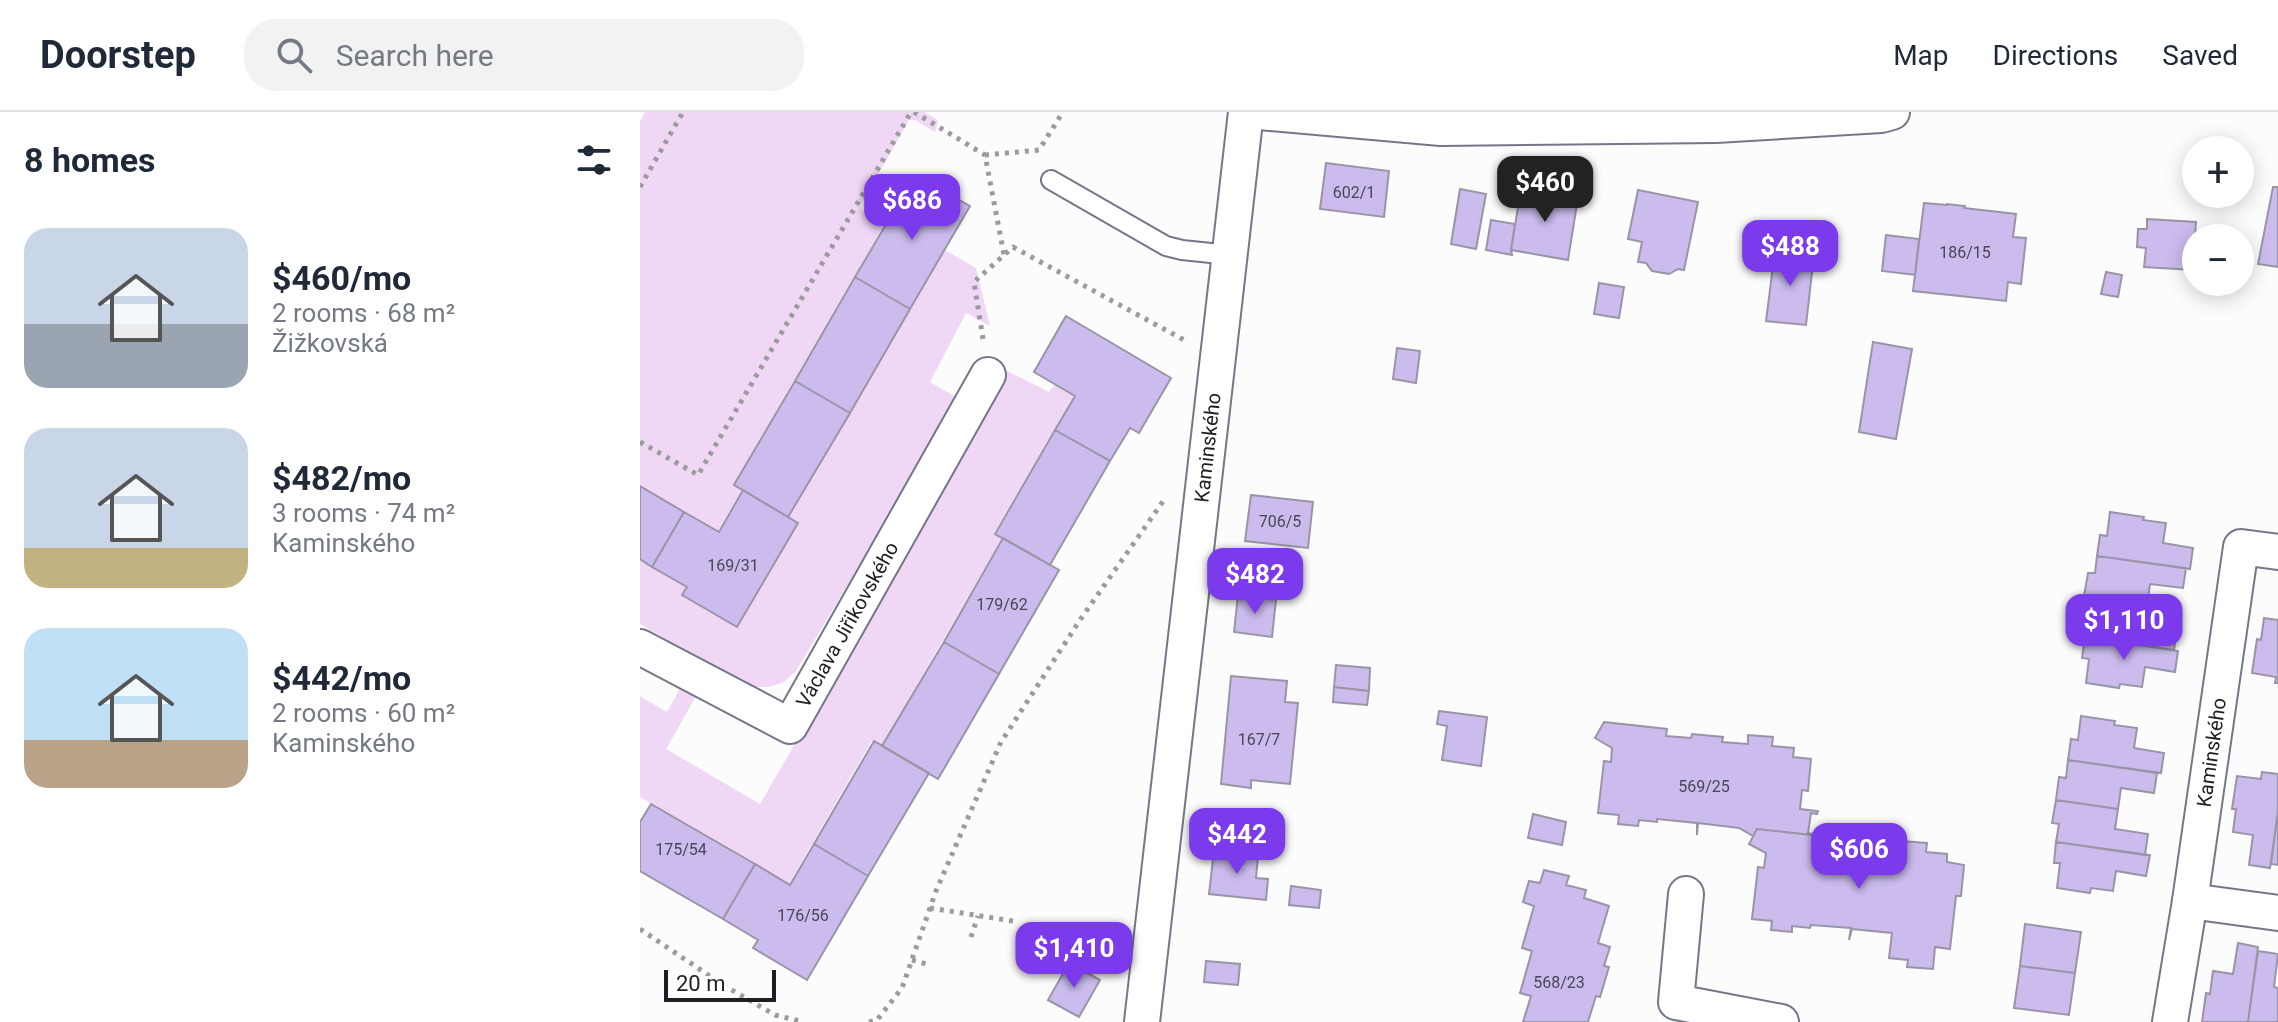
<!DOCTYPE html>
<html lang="en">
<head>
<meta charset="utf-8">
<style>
	body { margin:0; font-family:Roboto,sans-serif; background:#f2f2f3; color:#1f2937; height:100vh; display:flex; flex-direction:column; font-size:30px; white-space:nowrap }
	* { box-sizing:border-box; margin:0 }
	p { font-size:26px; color:#747a83 }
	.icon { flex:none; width:44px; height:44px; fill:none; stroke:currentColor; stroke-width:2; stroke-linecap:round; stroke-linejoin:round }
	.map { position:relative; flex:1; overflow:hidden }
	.side { display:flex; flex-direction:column; background:#fff; width:640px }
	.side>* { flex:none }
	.fabs { position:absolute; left:1542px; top:24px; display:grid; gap:16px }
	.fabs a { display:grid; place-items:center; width:72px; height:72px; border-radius:50%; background:#fff; box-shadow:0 4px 20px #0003; font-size:40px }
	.scale { position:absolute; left:24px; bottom:20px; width:112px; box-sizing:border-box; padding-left:8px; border:4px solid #1d1f25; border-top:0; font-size:22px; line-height:28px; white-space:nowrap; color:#1d1f25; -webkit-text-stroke:6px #fff; paint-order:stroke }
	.price { position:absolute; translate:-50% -68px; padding:0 18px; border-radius:16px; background:#7c3aed; color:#fff; font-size:26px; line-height:52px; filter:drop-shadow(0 2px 4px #0008) }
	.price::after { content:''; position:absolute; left:50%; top:48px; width:24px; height:18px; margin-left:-12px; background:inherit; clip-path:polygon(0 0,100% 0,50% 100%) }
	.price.current { background:#222; color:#fff }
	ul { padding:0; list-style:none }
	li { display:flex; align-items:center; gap:24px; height:200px; padding:0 24px }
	li span { display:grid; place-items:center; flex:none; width:224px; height:160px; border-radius:24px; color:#555 }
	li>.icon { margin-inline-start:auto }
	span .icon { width:96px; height:96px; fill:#fffc; stroke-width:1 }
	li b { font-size:34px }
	h2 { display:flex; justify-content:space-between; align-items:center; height:96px; padding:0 24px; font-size:34px }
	header { display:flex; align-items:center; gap:48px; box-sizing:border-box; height:112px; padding:0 40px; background:#fff; border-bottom:2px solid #e0e1e3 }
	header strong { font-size:38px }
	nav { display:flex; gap:44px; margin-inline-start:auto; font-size:28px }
	.search { width:560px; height:72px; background:#f2f2f3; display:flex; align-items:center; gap:20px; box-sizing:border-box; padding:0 28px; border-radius:32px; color:#747a83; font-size:30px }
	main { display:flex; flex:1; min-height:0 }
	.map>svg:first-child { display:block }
	.green { fill:#f0d7f5 }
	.building { fill:#cbbced; stroke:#9a94a7; stroke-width:2 }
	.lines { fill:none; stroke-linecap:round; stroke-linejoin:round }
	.service-casing { stroke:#747788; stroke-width:22 }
	.minor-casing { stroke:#747788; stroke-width:38 }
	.path { stroke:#9a9c9e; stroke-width:5; stroke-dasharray:4 6; stroke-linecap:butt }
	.service { stroke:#fff; stroke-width:18 }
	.minor { stroke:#fff; stroke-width:34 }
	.labels { text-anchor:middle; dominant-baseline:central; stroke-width:6; stroke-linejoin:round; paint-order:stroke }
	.number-label { font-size:16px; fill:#484657 }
	.street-label { font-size:20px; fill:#1d1f25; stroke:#fff }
</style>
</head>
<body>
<header>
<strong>Doorstep</strong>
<div class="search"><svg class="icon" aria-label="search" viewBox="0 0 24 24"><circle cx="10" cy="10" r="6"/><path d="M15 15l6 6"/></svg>Search here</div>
<nav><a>Map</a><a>Directions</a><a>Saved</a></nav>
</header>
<main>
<section class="side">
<h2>8 homes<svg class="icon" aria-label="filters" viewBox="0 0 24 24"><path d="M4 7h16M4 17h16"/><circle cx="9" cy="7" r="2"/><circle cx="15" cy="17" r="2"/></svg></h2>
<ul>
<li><span style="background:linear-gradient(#c9d6e8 60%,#9aa5b1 0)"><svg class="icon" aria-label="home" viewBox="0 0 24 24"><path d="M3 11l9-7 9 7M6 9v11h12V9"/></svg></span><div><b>$460/mo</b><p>2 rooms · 68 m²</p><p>Žižkovská</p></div></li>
<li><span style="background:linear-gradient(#c9d6e8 75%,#c2b280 0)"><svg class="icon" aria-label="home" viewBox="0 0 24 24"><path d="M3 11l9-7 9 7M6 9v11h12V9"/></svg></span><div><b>$482/mo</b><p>3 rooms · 74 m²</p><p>Kaminského</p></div></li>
<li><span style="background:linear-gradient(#bfe0f5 70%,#b9a48a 0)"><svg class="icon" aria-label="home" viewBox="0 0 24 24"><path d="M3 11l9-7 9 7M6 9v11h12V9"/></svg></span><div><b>$442/mo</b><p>2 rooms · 60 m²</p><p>Kaminského</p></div></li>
</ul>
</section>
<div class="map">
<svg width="1638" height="910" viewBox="0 0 1638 910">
	<rect width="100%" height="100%" fill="#fbfcfb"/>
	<path class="green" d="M5,0H284L298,8L295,20L275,8H269L220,94L223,100L236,108L242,100L249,104L94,372L102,377L78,419L0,374V10Z
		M303,137L336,156L350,214L326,201L290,270L319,287L156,559L144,570L128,575H112L92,566L0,512V447L46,474L42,483L96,514L156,410L148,405Z
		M359,255L409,280L415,272L434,283L354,421L362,426L242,634L232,628L149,772L0,685V584L27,600L41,575L56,584L26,637L120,692L236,492Z"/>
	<path class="building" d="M686,51L749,59L744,105L680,97Z
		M275,63L330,94L270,197L215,165Z
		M908,72L919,74L917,83L930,85L928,91L937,92L928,148L871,138L880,83L891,85L892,77L901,79Z
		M1633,75H1638V155L1618,152Z
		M820,77L846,82L836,137L811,132Z
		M998,78L1058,90L1044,158L1038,157L1029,162L1012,159L1006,151L998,150L1002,130L988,127Z
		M1284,91L1307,93V92L1325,94L1324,96L1376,102L1373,125L1386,126L1381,172L1368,170L1366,189L1273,179Z
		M1507,107L1556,110L1553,158L1504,155L1506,136L1497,135L1498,117H1507Z
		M851,108L875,112L871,138L872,143L846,138Z
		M1246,123L1279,127L1275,163L1242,159Z
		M1135,138L1174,143L1166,213L1126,209Z
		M1466,160L1482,163L1478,185L1461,182Z
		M215,165L270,197L210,301L155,269Z
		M959,171L984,175L979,206L954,202Z
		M426,204L531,266L499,321L490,316L470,349L415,318L435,284L394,260Z
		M1233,230L1272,237L1256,327L1219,320Z
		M757,236L780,239L776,271L753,267Z
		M155,269L210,301L148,405L94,373Z
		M415,318L470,349L410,453L355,422Z
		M0,374L44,400L12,455L0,447Z
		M103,378L158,411L97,515L42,483L47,475L12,455L44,400L79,420Z
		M611,383L673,390L668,436L605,429Z
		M1470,400L1504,405L1503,408L1526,411L1523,431L1553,436L1550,457L1457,444L1460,423L1467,424Z
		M363,426L419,458L359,562L304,530Z
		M1457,444L1546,456L1543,476L1510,472L1507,493L1444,484L1448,461H1455Z
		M604,465L638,468L636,488L602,484Z
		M598,483L636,488L632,525L594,520Z
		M1444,484L1507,493L1504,513L1537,518L1534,538L1445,525L1448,507H1442Z
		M1624,506L1638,508V571H1635L1636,565L1612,561L1617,527L1621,528Z
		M1445,525L1538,539L1535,560L1505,555L1502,575L1480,572L1479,576L1446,571L1449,547L1442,546Z
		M304,530L359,562L298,667L242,634Z
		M696,553L730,556L729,579L694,575Z
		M591,564L647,569L645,590L658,591L650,672L611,668V676L581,672Z
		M694,575L729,579L727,593L693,590Z
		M799,599L847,605L841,654L802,648L807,614L797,612Z
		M1441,604L1475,609L1474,613L1497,616L1494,636L1524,641L1521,661L1428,648L1431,627L1438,628Z
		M964,610L1027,617L1026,624L1051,626L1052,622L1083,625L1082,630L1108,632V623L1133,625L1132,634L1154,636L1153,645L1171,647L1168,679L1162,678L1160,697L1178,699L1177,702L1171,701L1168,721L1180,724L1117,717L1113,724L1099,716L1058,711L1057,723V711L1017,707V710L999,708L998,714L978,712L979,703L958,701L964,649L971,650L972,636L955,626Z
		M234,629L289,661L228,764L174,732Z
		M1428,648L1517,661L1514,681L1481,676L1478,697L1416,688L1419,665L1426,666Z
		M1622,660L1638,662V699L1630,756L1609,753L1613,723L1593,720L1596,697H1592L1597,664L1621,667Z
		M1416,688L1478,697L1475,717L1508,722L1505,743L1416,730L1419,712L1412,711Z
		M11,692L115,752L83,807L0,759V710Z
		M1638,699V753L1631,752Z
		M893,702L926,710L922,733L888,726Z
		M1117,717L1180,724V729L1204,732L1205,728L1236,731V736L1261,738L1262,729L1287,731L1286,740L1307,742V750L1324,753L1321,784H1316L1310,837L1295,835L1293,857L1267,855L1268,848L1249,846L1252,821L1212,817L1209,828L1211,816L1171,813L1170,816L1152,814V820L1131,818L1132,809L1112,807L1118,755L1124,756L1126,741L1109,732Z
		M1416,730L1510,743L1506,764L1476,759L1473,779L1451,776L1450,781L1417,776L1420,751H1414Z
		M174,732L228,764L167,868L113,836L118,828L83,807L115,752L150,773Z
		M574,738L618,743L616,766L628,767L626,788L569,782Z
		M904,758L929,764L926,773L946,778L944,786L969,794L958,831L970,835L964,854L969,855L960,885L956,884L948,910H883L891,884L880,881L892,839L882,836L894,794L883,790L889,769L900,771Z
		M651,774L681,778L679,796L649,793Z
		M1385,812L1441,820L1435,861L1380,854Z
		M1598,831L1618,835L1608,910H1562L1566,881L1570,882L1573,859L1593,862Z
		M1618,839L1638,842L1634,875L1638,876V910H1608Z
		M566,849L600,852L598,873L564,870Z
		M429,851L460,868L439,905L408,888Z
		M1380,854L1435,861L1429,903L1374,896Z"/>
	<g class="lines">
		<defs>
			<path id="service" d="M411,68L526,134L542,138L590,143"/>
			<g id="minor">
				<path d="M619,0L801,16L1076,13L1241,3L1252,0"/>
				<path id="s1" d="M0,535L150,614L348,263"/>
				<path d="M1046,782L1036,890L1141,910"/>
				<path id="s2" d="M1550,789L1601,435L1638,440"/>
				<path id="s3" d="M502,910L606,0"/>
				<path d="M1530,910L1550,789L1638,801"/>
			</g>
		</defs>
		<use href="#service" class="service-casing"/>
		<use href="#minor" class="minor-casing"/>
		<path class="path" d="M274,0L345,43L364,143
			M345,43L399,38L423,0
			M0,75L43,0
			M343,227L334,170L373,135L546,229
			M0,330L58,363L271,0
			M290,796L379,810
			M0,817L83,873L135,903L164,910
			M331,825L338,804
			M272,848L290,853
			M229,910L237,908L262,876L296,779L361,630L440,508L524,388"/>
		<use href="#service" class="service"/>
		<use href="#minor" class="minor"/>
	</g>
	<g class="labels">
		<g class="number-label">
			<text x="714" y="80">602/1</text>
			<text x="1325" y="140">186/15</text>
			<text x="640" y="409">706/5</text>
			<text x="93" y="453">169/31</text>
			<text x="362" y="492">179/62</text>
			<text x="619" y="627">167/7</text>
			<text x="1064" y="674">569/25</text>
			<text x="41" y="737">175/54</text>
			<text x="163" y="803">176/56</text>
			<text x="919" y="870">568/23</text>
		</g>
		<g class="street-label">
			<text stroke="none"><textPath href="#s3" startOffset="578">Kaminského</textPath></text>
			<text stroke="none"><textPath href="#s1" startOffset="286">Václava Jiřikovského</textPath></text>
			<text stroke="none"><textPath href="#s2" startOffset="150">Kaminského</textPath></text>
		</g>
	</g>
</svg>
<div class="fabs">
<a>+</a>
<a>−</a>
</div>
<div class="scale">20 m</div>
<b class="price current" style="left:905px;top:112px">$460</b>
<b class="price" style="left:272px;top:130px">$686</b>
<b class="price" style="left:1150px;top:176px">$488</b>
<b class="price" style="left:615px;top:504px">$482</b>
<b class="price" style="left:1484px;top:550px">$1,110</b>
<b class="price" style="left:597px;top:764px">$442</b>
<b class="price" style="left:1219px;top:779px">$606</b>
<b class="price" style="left:434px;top:878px">$1,410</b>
</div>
</main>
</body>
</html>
